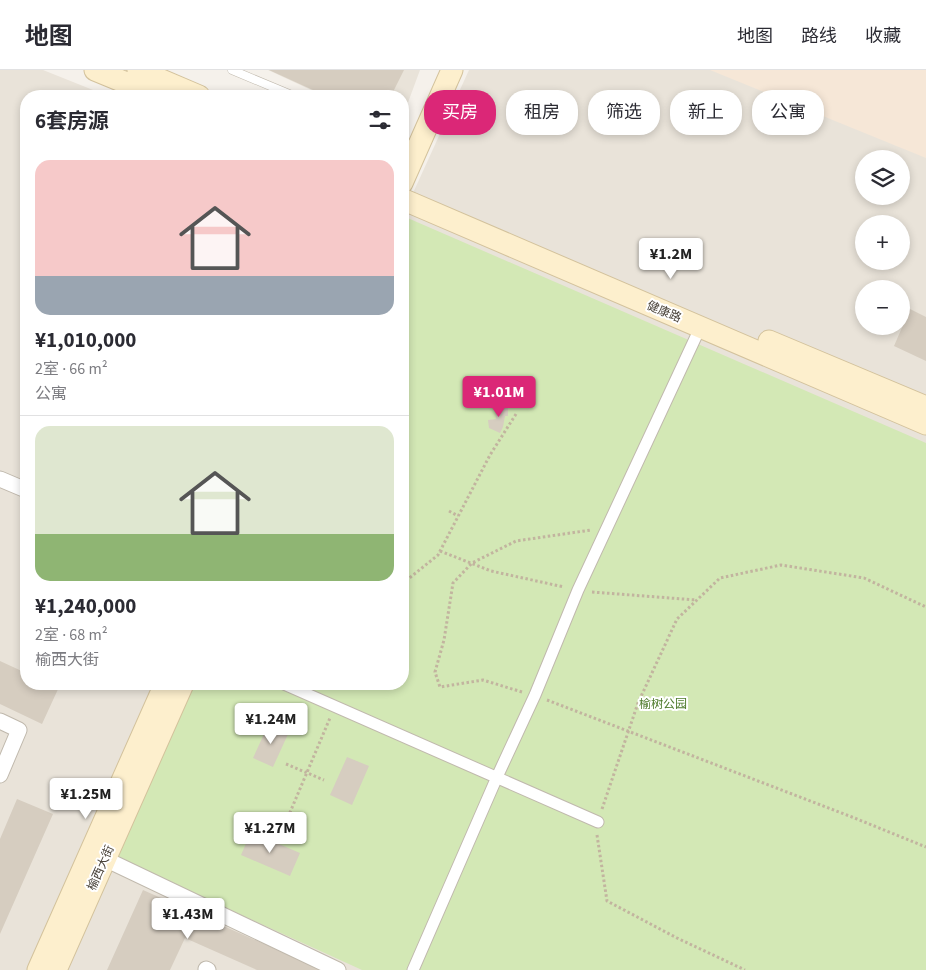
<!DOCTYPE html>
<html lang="zh">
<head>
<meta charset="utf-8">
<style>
	body { margin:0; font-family:"Source Sans 3","Noto Sans SC",sans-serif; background:#f7f7f7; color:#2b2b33; height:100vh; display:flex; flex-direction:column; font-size:19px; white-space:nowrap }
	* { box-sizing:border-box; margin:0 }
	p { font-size:16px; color:#7c7c81 }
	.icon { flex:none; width:28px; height:28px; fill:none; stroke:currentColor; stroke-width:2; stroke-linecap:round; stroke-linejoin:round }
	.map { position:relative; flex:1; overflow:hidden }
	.panel { position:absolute; left:20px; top:20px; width:389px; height:600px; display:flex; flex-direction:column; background:#fff; border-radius:20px; box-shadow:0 2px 8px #0003 }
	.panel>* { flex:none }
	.top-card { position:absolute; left:424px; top:20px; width:426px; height:45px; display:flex; gap:10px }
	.tools { position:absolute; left:855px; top:80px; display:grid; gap:10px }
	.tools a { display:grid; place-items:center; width:55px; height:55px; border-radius:50%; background:#fff; box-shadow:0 2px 8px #0003; font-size:25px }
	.price { position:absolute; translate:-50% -42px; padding:0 11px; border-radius:5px; background:#fff; color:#222; font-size:16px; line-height:32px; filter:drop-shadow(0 1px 2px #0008) }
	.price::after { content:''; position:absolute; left:50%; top:30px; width:15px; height:11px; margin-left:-8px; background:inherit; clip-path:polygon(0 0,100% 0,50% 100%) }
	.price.selected { background:#db2777; color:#fff }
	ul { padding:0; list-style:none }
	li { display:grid; align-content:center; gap:10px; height:265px; padding:0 15px }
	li+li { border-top:1px solid #e1e1e2 }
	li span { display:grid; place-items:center; height:155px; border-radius:15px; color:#555 }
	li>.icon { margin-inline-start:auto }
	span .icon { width:90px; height:90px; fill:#fffc; stroke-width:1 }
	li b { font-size:21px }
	h2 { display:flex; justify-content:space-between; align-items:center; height:60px; padding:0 15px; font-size:21px }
	.tag { padding:0 18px; border-radius:20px; background:#fff; box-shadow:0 2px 8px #0003; font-size:18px; line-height:45px }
	.tag.selected { background:#db2777; color:#fff }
	header { display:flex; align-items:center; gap:30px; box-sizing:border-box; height:70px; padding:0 25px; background:#fff; border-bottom:1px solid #e1e1e2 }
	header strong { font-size:24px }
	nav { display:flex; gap:28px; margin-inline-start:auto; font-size:18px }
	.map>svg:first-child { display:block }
	.residential { fill:#e9e3d9; fill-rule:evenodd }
	.commercial { fill:#f6e7d7 }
	.green { fill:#d3e8b5 }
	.building { fill:#d6cdc0 }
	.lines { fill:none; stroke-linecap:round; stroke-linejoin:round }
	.service-casing { stroke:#c0b9ad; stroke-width:9 }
	.pedestrian-casing { stroke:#c0b9ad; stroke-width:13 }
	.minor-casing { stroke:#c0b9ad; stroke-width:17 }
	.secondary-casing { stroke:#d3c29c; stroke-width:23 }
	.path { stroke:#c2b49f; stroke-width:3; stroke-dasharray:2.5 2.5; stroke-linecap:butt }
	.service { stroke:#fff; stroke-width:8 }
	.pedestrian { stroke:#fff; stroke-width:11 }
	.minor { stroke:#fff; stroke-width:15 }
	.secondary { stroke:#fdefcd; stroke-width:21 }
	.labels { text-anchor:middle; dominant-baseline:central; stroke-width:4; stroke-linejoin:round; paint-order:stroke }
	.street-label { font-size:12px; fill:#494239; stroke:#fff }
	.park-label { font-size:12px; fill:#4e7b2c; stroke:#fff }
</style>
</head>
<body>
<header>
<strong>地图</strong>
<nav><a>地图</a><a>路线</a><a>收藏</a></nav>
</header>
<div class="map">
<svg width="926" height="900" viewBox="0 0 926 900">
	<rect width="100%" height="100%" fill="#f5f1eb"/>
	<path class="residential" d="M0,0H43L108,26H26V614H402L403,145L469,0H926V900H0ZM864,89H901V126H864ZM864,154H901V191H864ZM864,219H901V256H864Z
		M268,0H420L403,46L402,26H324Z"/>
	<path class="commercial" d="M710,0H926V88Z"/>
	<path class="green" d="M403,146L926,373V900H362L116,788L194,614H402Z"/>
	<path class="building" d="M269,0H404L391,26H326Z
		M910,239L926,247V291L894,276Z
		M498,334L508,335V346H505L503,357L500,363L489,358L488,350L496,349L495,339Z
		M0,591L26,603V614H52L59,617L42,654L0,634Z
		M269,653L289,662L273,697L253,688Z
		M347,687L369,696L352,735L330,725Z
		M17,729L53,744L0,864V769Z
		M251,762L300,783L290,806L241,785Z
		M143,820L322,900H257L185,868L170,900H107Z"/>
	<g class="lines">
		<defs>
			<path id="service" d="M232,0L294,26
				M402,72L417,78"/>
			<path id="pedestrian" d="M284,614L598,752
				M413,900L497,707L535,625L578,520L700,258"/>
			<path id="minor" d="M0,409L26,420
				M0,651L19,660L0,705
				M105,789L338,900
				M206,899L208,900"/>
			<path id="secondary" d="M95,0L158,26
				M138,0L199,26
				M402,113L452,0
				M402,129L926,354
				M769,271L926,337
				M38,900L165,614
				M56,900L183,614"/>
		</defs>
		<use href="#service" class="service-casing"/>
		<use href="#pedestrian" class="pedestrian-casing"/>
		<use href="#minor" class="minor-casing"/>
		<use href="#secondary" class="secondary-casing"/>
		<path class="path" d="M449,441L458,446
			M440,481L491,501L564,517
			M402,514L438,485L490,385L516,344
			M592,522L696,530
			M522,622L483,610L440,617L435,602L444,570L453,513L472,493L516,471L591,460
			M547,630L852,747L926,777
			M286,694L324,710
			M602,739L638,633L677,549L720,508L781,495L864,508L926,537
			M597,765L607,831L677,868L745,900
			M280,766L330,648"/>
		<use href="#service" class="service"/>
		<use href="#pedestrian" class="pedestrian"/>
		<use href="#minor" class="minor"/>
		<use href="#secondary" class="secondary"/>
	</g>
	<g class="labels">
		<g class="street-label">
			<text transform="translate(664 242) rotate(23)">健康路</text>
			<text transform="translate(101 798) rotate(-66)">榆西大街</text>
		</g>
		<g class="park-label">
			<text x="663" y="634">榆树公园</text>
		</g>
	</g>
</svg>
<div class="tools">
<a><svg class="icon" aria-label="layers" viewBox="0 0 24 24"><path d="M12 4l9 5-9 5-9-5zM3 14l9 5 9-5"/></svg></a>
<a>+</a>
<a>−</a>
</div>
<b class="price" style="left:671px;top:210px">¥1.2M</b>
<b class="price selected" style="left:499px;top:348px">¥1.01M</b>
<b class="price" style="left:271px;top:675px">¥1.24M</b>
<b class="price" style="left:86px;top:750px">¥1.25M</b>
<b class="price" style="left:270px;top:784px">¥1.27M</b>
<b class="price" style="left:188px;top:870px">¥1.43M</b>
<div class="top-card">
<a class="tag selected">买房</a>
<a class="tag">租房</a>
<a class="tag">筛选</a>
<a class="tag">新上</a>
<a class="tag">公寓</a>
</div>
<section class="panel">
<h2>6套房源<svg class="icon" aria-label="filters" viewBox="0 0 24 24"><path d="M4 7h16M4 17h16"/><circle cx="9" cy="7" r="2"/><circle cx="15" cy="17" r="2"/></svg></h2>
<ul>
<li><span style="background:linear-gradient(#f6c9c9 75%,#9aa5b1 0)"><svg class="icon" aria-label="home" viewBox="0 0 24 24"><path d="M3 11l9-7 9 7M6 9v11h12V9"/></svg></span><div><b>¥1,010,000</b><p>2室 · 66 m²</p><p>公寓</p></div></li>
<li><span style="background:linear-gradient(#dfe7d0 70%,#8fb573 0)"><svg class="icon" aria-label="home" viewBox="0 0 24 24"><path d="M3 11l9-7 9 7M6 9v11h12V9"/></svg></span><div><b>¥1,240,000</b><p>2室 · 68 m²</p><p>榆西大街</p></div></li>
</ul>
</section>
</div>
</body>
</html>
